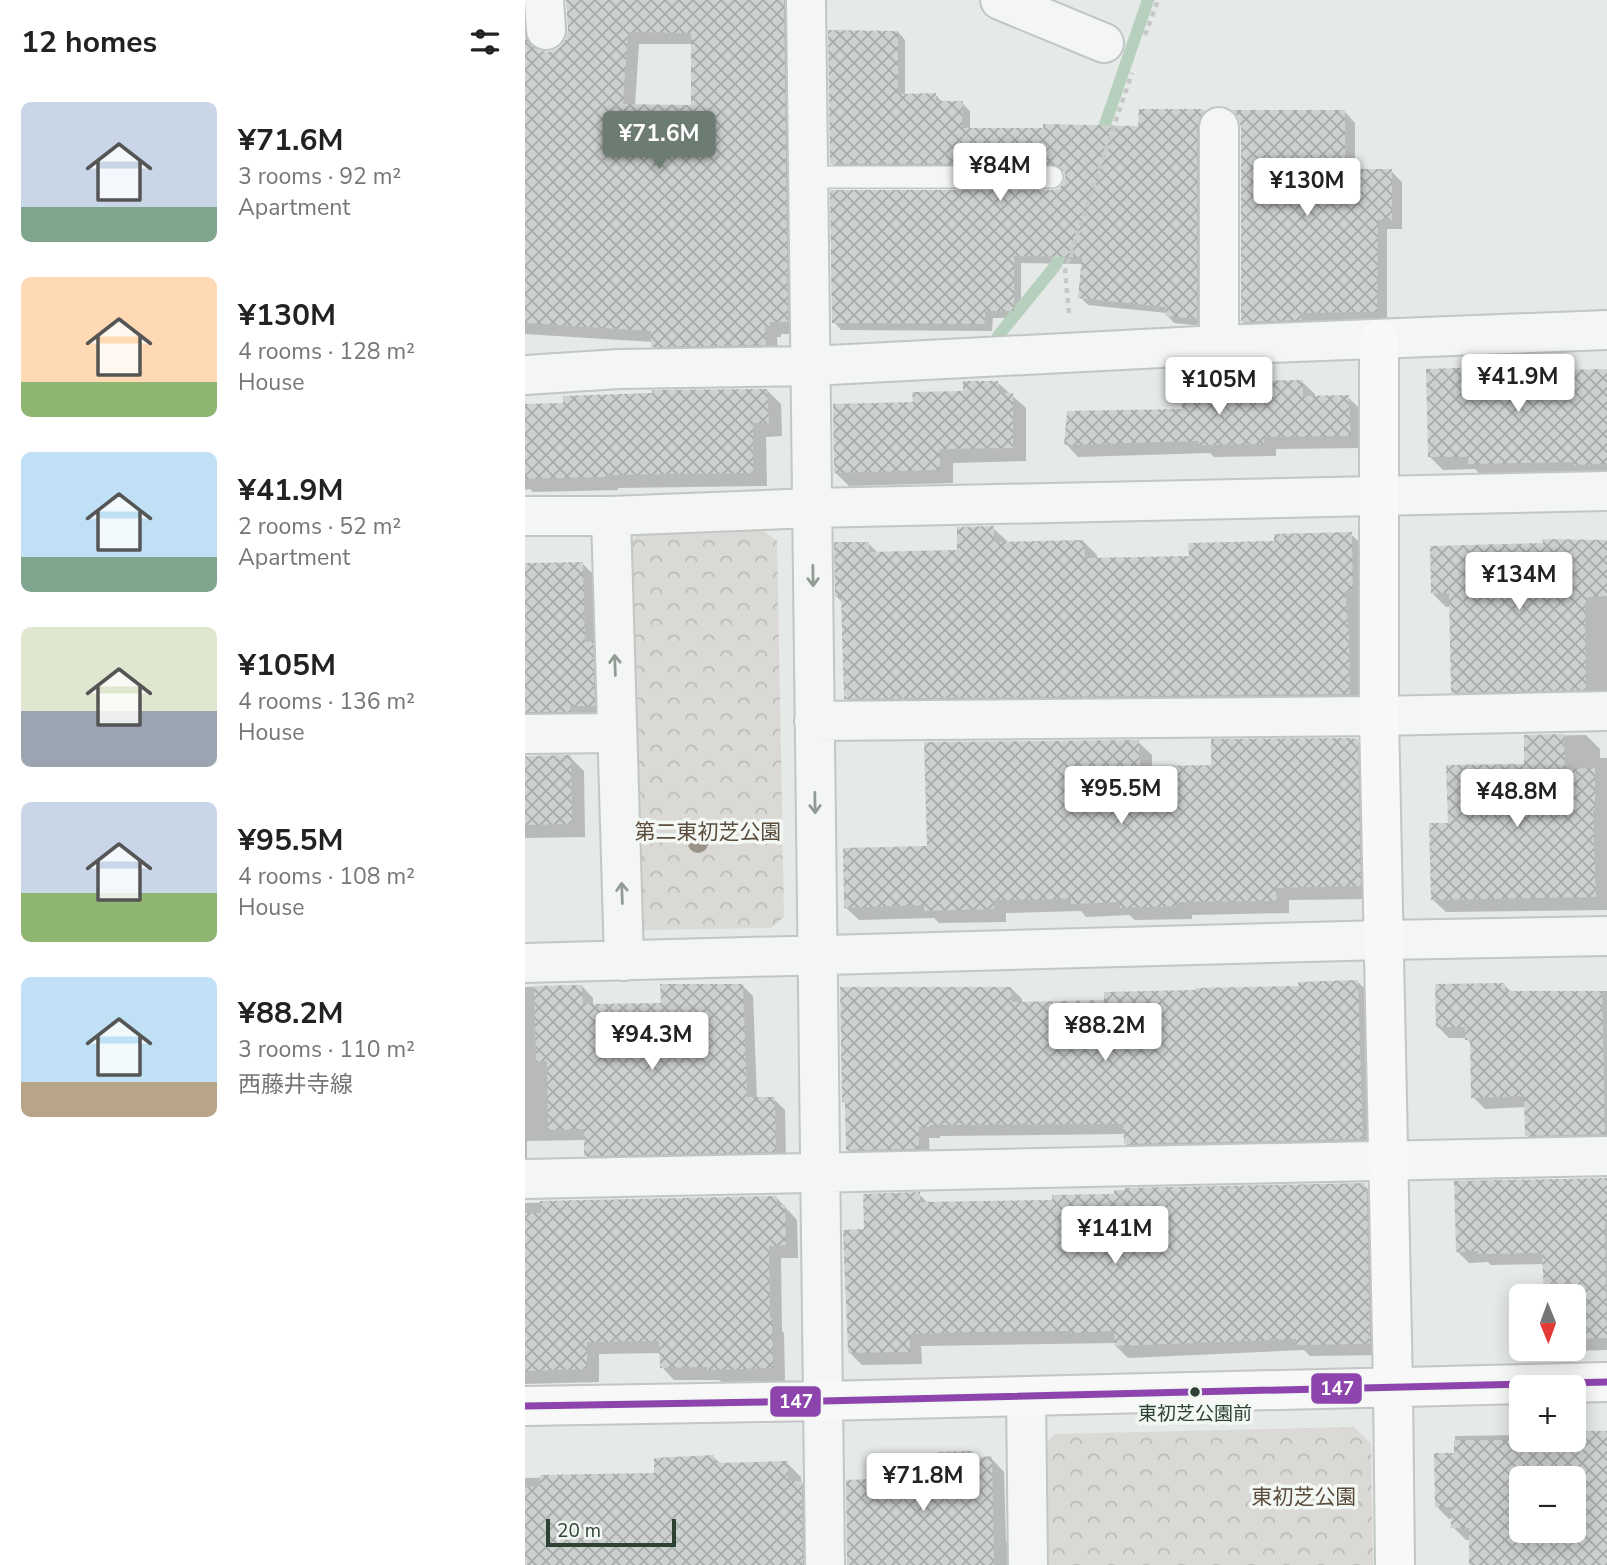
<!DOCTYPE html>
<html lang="en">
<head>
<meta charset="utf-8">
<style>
	body { margin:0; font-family:"Nunito Sans","Noto Sans JP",sans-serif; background:#f6f6f6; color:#222; height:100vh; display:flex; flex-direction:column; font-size:26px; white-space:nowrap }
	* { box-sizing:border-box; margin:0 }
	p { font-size:23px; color:#767676 }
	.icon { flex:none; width:38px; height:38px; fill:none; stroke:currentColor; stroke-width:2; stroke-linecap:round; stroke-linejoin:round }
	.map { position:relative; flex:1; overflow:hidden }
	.sheet { display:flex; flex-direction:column; background:#fff; width:525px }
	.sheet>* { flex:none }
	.needle { width:46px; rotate:179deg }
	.tools { position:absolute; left:984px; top:1284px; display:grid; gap:14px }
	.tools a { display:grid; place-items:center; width:77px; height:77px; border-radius:10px; background:#fff; box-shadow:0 4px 18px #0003; font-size:35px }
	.scale { position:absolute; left:21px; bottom:18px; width:130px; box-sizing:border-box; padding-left:7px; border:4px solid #2d4134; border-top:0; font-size:19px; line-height:24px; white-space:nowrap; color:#2d4134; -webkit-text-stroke:5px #f3f8f4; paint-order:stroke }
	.price { position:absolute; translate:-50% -60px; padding:0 16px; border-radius:7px; background:#fff; color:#222; font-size:23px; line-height:46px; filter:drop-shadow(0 2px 4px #0008) }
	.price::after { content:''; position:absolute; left:50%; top:42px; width:21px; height:16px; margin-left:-10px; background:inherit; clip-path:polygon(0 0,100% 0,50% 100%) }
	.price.on { background:#6d7c73; color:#fff }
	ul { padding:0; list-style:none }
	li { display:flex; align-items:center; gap:21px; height:175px; padding:0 21px }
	li span { display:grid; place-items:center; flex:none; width:196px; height:140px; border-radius:10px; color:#555 }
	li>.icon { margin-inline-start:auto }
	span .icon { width:84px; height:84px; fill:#fffc; stroke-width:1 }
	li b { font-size:30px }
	h2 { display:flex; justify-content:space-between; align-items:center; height:84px; padding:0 21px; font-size:30px }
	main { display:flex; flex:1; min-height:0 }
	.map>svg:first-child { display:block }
	.forest { fill:url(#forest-crowns) }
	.shadow { fill:#0003; fill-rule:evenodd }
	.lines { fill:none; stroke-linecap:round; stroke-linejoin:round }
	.stream { stroke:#b7d0bd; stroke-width:12 }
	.building { fill:url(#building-cross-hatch); fill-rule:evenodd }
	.lane-casing { stroke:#c2c6c4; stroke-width:24 }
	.street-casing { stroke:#c2c6c4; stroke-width:42 }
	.secondary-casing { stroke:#c2c6c4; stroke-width:42 }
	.path { stroke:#c6c9c7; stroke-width:4.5; stroke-dasharray:5 5; stroke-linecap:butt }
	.lane { stroke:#f4f6f5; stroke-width:21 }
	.street { stroke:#f4f6f5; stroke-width:38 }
	.secondary { stroke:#f7f8f7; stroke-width:38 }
	.bus-1-casing { stroke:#f3f8f4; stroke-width:12 }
	.bus-1 { stroke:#8e44ad; stroke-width:7 }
	.tree { fill:#999389 }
	.oneway { stroke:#909c94 }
	.bus-dot { fill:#2d4134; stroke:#f3f8f4; stroke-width:2.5 }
	.labels { text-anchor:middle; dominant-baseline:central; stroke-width:7; stroke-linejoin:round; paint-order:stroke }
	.bus-label { font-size:19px; fill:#2d4134; stroke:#f3f8f4 }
	.park-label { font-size:21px; fill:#5b4c3c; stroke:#f3f8f4 }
	.line-badge { stroke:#f3f8f4; stroke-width:2.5 }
	.badge-label { font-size:19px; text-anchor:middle; font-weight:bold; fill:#fff }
</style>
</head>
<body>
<main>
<section class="sheet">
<h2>12 homes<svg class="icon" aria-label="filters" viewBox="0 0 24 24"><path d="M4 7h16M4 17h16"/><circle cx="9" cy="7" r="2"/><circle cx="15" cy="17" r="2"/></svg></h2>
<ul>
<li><span style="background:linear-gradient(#c9d6e8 75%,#7fa58c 0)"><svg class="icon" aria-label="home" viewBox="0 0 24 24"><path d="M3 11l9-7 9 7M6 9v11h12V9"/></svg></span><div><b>¥71.6M</b><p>3 rooms · 92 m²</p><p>Apartment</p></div></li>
<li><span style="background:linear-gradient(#ffd9b3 75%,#8fb573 0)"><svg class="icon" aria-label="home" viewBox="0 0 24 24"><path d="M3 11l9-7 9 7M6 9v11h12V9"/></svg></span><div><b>¥130M</b><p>4 rooms · 128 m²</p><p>House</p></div></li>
<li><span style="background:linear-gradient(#bfe0f5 75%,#7fa58c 0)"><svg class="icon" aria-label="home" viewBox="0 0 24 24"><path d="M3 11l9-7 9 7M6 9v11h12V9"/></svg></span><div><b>¥41.9M</b><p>2 rooms · 52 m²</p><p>Apartment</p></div></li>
<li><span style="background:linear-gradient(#dfe7d0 60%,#9aa5b1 0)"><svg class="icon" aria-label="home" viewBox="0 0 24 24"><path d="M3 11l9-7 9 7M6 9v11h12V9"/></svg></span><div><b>¥105M</b><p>4 rooms · 136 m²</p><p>House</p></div></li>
<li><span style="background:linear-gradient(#c9d6e8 65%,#8fb573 0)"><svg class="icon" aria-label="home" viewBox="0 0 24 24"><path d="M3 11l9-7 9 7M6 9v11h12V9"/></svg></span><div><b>¥95.5M</b><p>4 rooms · 108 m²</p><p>House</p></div></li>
<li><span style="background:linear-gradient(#bfe0f5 75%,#b9a48a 0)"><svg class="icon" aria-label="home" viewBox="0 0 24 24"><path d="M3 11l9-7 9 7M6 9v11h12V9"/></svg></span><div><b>¥88.2M</b><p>3 rooms · 110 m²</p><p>西藤井寺線</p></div></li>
</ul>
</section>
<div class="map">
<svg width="1082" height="1565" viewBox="0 0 1082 1565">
	<defs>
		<pattern id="forest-crowns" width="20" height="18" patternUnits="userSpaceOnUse" patternTransform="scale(1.75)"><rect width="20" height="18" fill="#dbd9d5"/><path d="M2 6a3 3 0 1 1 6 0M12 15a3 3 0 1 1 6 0" fill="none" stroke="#bcbbb7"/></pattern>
		<pattern id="building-cross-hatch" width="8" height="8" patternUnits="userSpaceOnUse" patternTransform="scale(1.75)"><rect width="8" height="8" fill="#cdd1cf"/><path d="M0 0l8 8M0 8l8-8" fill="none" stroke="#a7aba9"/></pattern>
	</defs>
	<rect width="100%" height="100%" fill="#e5e9e7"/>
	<path class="forest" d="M239,531L252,541L259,917L246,928L118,930L109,918L103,544L114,534Z
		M829,1427L846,1444L848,1565H517L516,1451L529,1434Z"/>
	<path class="shadow" d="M0,0H14L11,45L13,52L22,54L34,50L42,41L45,29L43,0H275V334H256V337H252L253,356L140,358L128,346V342L0,334ZM114,44H168L167,106H110Z
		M373,32L380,40V95H411L418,103H437L445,111V129L615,128L680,112L687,119L679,326L649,323L642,315V313L563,305L555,297L558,264L496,263V318H468L467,331L316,330L309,322L534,190L540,185L541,172L536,171H314L307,163Z
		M820,112L830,123V171H866L877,182V229H862V322L728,332L718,322Z
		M1031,363L1039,371L1082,370V477H958L950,469L918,470L905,457Z
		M777,382L790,394V398L823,397L836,410L838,448L751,449V456L689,457L685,453L553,457L541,444L659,411Z
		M473,383L501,408V461L428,463V483L324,486L310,472L390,404L440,393Z
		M242,390L256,404L257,436L241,437L242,486L93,488V490L8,492L5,489L0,490V406Z
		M468,528L482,541V543L559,542L572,555V560L666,558L826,534L839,547L841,603H833L837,707L334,711L320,698L318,603L312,597L343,543L353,553L434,552Z
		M1082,541V696L942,706L928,692L926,607H921L907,593Z
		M58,564L71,577L83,719L0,730V565Z
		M1061,735L1075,749V758H1082V910L921,912L907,899L924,825L1001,765V736Z
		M832,741L845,754L848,899L764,900V913L667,915V919L610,920L604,915L561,917L556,911L481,913V922L414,923L409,918L334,920L320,907L404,847L613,742L627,755V768L688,766Z
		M45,757L59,771L60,837L0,838V758Z
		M833,982L844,993L849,1150L612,1155L601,1144V1134L415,1136V1138H404L405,1159L334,1161L323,1150L322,1105L318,1101L486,988L497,999V1003L581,1002Z
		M217,985L228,996L232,1099H249L260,1110L261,1162L72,1166L61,1155V1140L2,1141V1159H0V987L57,986L68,998V1006L137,1004Z
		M979,985L987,992L1082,991V1145L1013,1147L1002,1135L1001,1107L960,1109L948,1097L947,1044L941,1038H924L912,1026Z
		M1082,1180V1350L1046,1351L1045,1349H1048V1297L1019,1264L966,1265L963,1262L944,1263L932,1251Z
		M839,1185L851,1197L857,1355L785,1356L779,1350L603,1358L591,1346V1343L396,1346L397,1364L337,1365L325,1353L340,1231L394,1194L404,1204L529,1201Z
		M251,1197L272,1220L273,1258H256L257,1331L259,1333L260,1381L197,1382L194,1380H149L137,1367L136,1353L74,1354V1382L0,1384V1203Z
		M1082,1432V1565H946V1540H941L928,1527V1519H924L911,1506L931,1454L930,1436L996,1435V1440H1048ZM996,1479H1048V1531H996Z
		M447,1453L453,1459L466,1458L479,1472L481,1541L494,1554V1565H324L348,1481Z
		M188,1457L196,1464L262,1463L276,1477V1482L290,1496L291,1565H0V1478L131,1475Z"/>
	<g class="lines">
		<path class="stream" d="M575,139L623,0
			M473,336L531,265L539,242"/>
	</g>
	<path class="building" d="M41,0H259L263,322H245V326H240L241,345L126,347V331L0,323V34L3,43L12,50L23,52L34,48L41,39L43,29ZM103,32L166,33V105L98,104Z
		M303,30L373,31V94L411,93V101H438L437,128H518V124L613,126L614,109H677V110H681L675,117L672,127V319L640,316L641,307L553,298L557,257L489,256V311H460V324L307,323L305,190H527L533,189L538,184L540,176L539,171L534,166L527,164H305Z
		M707,110H820V169H867V220H853L852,312L776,313L777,320L716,322V127L713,117Z
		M1032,362V370L1082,369V464L1048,465V462L943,464V457H903L901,369L968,367V364Z
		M778,380V396L824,395L826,436L739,437V444L674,445V441L539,445L542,411L657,409L656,382Z
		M438,381H473L474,393H488V448L415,449V470L309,473L308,404L388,402L387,392L438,391Z
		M242,389L244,423H228V473L80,475V477L0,479V404L38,403V396L127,393V390Z
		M469,526V542L559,540L560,558L664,556L663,543L749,541V534L827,532L828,591H820L824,632L825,694L319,699L316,597H310L309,542H344V552L432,550V527Z
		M1017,539L1082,540V596L1063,597V602H1060L1061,690L926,693L924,593L906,594L905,546L1018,543Z
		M58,562L60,642L68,641L70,706H45V712H0V563Z
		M1039,734L1040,769L1070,768V810H1068L1071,897L906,900L904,823H923L921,765L999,764V735Z
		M825,738L833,739L836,886L751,888L752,901L654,902V906L595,908V902L546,904V899L469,900V909L399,911V905L319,908L318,848L402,846L399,742L614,740L615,766L686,765V739Z
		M46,755L47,824L0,825V756Z
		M833,980L838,1139L599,1144L598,1124L405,1125V1127H394V1149L321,1150L320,1102H317L315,987H486L487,1002L579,1000V992L670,990V988L773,986V982Z
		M980,983V991H1077L1080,1134L1000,1136L999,1096L946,1098L945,1040H940V1027H911L910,984Z
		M135,984H218L222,1097H250L251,1152L59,1156V1129L23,1130L22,1061L11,1062L9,986L57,985L58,1004L136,1003Z
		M1082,1178V1223H1080L1082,1338L1048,1339V1297H1019L1017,1253L953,1254V1251L931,1252L929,1181Z
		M840,1183V1192H842L845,1344L771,1345V1339L590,1346L589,1331L546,1333V1331L453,1332L385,1334V1352L323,1353L318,1230L339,1229L338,1194L395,1192V1202L527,1200V1195L589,1194V1190H600V1188Z
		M252,1196V1205H260L261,1245L244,1246L245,1318H247L248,1368L182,1370V1367L135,1368L134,1341L62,1342V1369L0,1371V1213H16L15,1201Z
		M1048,1431H1082V1565H944V1528H926V1507H910L909,1453H929V1440H1048ZM996,1479H1048V1531H996Z
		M448,1451V1458L467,1456L469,1565H322L321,1480L346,1479V1461L412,1460V1452Z
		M189,1455V1463L263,1461V1481H277L278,1565H0V1487L16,1486L15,1475L129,1473V1458Z"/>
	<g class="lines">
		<defs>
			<path id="lane" d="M283,177H527"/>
			<path id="street" d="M19,0L21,30
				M281,0L300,1565
				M475,0L579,43
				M694,127V345
				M0,375L94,369L285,366L694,345L1082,330
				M0,516H86L287,508L1082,491
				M86,516L99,961
				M289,721L854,716L1082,711
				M0,734L92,733
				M0,963L858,940L1082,936
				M0,1179L1082,1156
				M501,1396L503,1565"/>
			<path id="secondary" d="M854,339V716L868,1387L870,1565
				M0,1406L298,1401L1082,1382"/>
		</defs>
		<use href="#lane" class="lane-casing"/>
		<use href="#street" class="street-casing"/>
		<use href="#secondary" class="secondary-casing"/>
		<path class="path" d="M620,35L633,0
			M544,313L540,271L607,73"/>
		<use href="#lane" class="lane"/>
		<use href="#street" class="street"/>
		<use href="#secondary" class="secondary"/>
		<defs>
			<path id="bus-1" d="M0,1406L298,1401L1082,1382"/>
		</defs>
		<use href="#bus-1" class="bus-1-casing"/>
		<use href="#bus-1" class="bus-1"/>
	</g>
	<circle class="tree" cx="173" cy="843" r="10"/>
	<defs><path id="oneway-shaft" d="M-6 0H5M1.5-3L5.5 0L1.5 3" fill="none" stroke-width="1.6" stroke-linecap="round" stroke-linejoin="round" transform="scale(1.75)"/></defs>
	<g class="oneway">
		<use href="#oneway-shaft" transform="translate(288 576) rotate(89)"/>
		<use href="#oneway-shaft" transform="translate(90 665) rotate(-92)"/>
		<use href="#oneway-shaft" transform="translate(290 803) rotate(89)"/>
		<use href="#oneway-shaft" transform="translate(97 893) rotate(-92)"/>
	</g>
	<circle class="bus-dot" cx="670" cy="1392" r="6"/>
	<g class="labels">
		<g class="bus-label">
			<text x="670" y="1414">東初芝公園前</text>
		</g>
		<g class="park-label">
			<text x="183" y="832">第二東初芝公園</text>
			<text x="779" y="1497">東初芝公園</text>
		</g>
	</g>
	<g class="line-badge">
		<rect x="785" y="1372" width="53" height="33" rx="7" fill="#8e44ad"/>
		<rect x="244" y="1385" width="53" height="33" rx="7" fill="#8e44ad"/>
	</g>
	<g class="badge-label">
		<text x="812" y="1395">147</text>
		<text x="271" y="1408">147</text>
	</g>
</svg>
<div class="tools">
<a><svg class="needle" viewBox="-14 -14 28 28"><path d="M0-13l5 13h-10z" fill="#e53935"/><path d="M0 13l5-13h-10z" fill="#767676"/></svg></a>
<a>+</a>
<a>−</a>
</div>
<div class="scale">20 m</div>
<b class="price on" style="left:134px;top:171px">¥71.6M</b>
<b class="price" style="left:475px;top:203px">¥84M</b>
<b class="price" style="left:782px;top:218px">¥130M</b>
<b class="price" style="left:993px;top:414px">¥41.9M</b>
<b class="price" style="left:694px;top:417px">¥105M</b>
<b class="price" style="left:994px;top:612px">¥134M</b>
<b class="price" style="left:596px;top:826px">¥95.5M</b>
<b class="price" style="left:992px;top:829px">¥48.8M</b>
<b class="price" style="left:580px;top:1063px">¥88.2M</b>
<b class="price" style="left:127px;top:1072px">¥94.3M</b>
<b class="price" style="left:590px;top:1266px">¥141M</b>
<b class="price" style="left:398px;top:1513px">¥71.8M</b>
</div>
</main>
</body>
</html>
